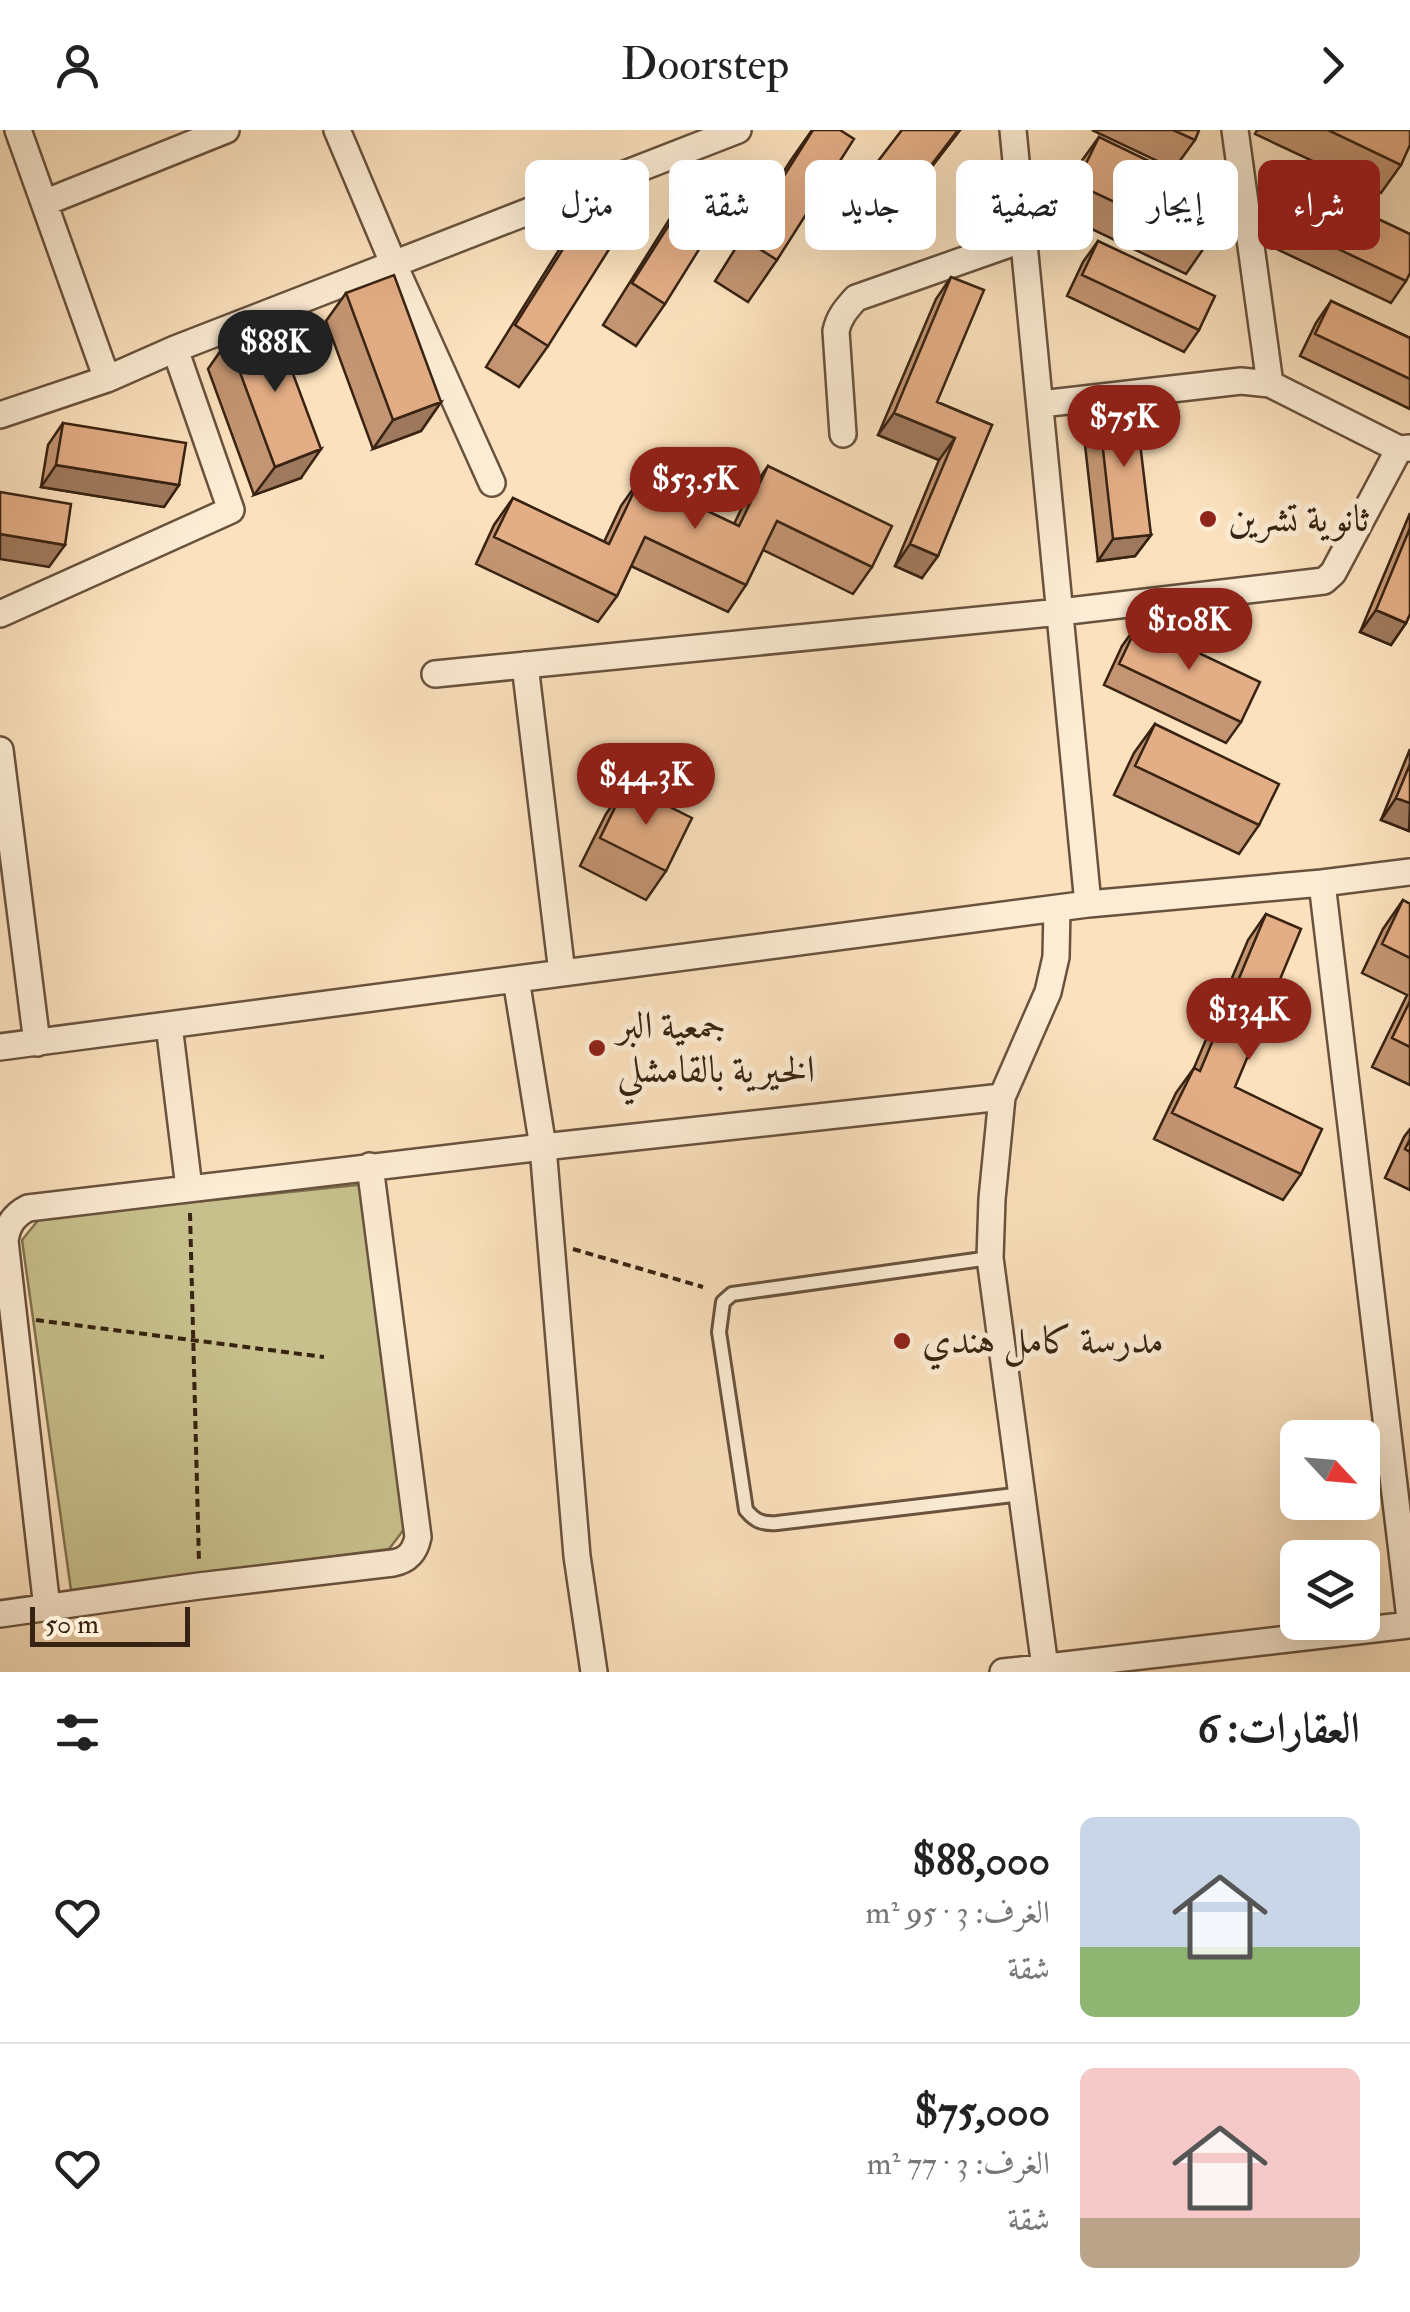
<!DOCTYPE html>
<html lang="ar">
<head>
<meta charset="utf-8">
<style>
	body { margin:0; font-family:"IM FELL Double Pica",Amiri,serif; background:#f6f6f6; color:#222; direction:rtl; height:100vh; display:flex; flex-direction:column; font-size:38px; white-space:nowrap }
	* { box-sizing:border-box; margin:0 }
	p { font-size:32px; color:#767676 }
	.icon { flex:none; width:55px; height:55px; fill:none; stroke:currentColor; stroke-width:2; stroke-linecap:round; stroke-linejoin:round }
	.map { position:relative; height:1542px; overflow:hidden; direction:ltr }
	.details { display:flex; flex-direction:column; background:#fff; flex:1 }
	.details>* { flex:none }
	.hud { position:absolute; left:30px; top:30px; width:1350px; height:90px; direction:rtl; display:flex; gap:20px }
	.needle { width:65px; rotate:116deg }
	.fabs { position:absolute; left:1280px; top:1290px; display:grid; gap:20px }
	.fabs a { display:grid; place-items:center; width:100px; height:100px; border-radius:15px; background:#fff; box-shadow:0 10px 40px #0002; font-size:50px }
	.scale { position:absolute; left:30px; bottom:25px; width:160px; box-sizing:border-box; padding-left:10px; border:5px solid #382312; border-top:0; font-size:28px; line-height:35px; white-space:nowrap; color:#382312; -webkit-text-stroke:8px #fcecd4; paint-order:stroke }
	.price { position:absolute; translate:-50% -85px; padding:0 22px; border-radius:35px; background:#8f2418; color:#fff; font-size:32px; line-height:65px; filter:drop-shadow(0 2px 5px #0008) }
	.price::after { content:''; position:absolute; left:50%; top:60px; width:30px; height:22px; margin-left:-15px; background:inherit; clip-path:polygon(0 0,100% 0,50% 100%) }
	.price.selected { background:#222; color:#fff }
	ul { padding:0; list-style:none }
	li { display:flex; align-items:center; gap:30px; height:250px; padding:0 50px }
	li+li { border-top:2px solid #e0e0e0 }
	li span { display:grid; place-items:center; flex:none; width:280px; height:200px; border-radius:15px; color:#555 }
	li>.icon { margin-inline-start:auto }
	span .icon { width:120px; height:120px; fill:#fffc; stroke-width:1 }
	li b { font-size:42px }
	h2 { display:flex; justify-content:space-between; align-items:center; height:120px; padding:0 50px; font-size:42px }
	.chip { padding:0 35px; border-radius:15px; background:#fff; box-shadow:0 10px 40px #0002; font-size:35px; line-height:90px }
	.chip.selected { background:#8f2418; color:#fff }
	header { display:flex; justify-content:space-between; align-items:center; height:130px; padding:0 50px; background:#fff; font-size:45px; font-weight:600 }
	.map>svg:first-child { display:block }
	.green { fill:#c7c08c; stroke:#80724f; stroke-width:2.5 }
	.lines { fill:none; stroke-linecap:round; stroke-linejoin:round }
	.service-casing { stroke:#69523d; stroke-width:18 }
	.minor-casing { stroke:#69523d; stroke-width:30 }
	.path { stroke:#382312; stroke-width:4; stroke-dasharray:8 5; stroke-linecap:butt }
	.service { stroke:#fcecd4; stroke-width:12 }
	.minor { stroke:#fcecd4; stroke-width:25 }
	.wall { fill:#c39572; stroke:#382312; stroke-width:2.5 }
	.shaded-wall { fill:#9f795d; stroke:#382312; stroke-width:2.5 }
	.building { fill:#e3ad85; stroke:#382312; stroke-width:2.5 }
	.poi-dot { fill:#8f2418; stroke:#fcecd4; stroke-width:4 }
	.labels { text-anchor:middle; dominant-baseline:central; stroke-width:10; stroke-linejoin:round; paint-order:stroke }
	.poi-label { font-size:38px; fill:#382312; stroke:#fcecd4; text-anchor:start }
</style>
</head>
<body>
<header><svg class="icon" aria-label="forward" viewBox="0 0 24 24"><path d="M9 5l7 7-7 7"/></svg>Doorstep<svg class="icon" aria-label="person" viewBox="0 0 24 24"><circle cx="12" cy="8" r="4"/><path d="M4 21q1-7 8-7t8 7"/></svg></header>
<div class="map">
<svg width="1410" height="1542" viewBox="0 0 1410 1542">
	<rect width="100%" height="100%" fill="#fbe1bd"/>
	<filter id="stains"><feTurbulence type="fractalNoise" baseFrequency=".002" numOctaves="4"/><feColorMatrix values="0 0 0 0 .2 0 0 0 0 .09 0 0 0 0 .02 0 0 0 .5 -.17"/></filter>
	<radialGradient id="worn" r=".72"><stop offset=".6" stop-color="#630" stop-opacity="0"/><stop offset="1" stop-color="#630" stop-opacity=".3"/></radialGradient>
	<path class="green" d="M367,1054L408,1394L389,1419L71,1460L22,1110L40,1088Z"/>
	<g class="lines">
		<defs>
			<path id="service" d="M990,1128L732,1164L723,1172L719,1202L746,1380C755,1391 762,1394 777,1393L1022,1364"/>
			<path id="minor" d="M18,0L107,249
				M337,0L394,135L492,353
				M1013,0L1088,774
				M1235,0L1270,254
				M44,73L226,0
				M1041,274L1241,251L1270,254L1399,319
				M0,285L107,249L175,219L738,0
				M843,304L836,201C839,187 846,179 856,168L1024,109
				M0,484L231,380L175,219
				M525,535L562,843
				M435,544L1060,482L1324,451L1333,443L1399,319L1410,318
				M0,620L37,913
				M1322,753L1410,1489
				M516,849L543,1017L577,1426L594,1542
				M169,895L189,1058
				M0,917L1088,774L1322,753L1410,742
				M47,1478L5,1111C7,1095 14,1085 28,1078L543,1017L1002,967
				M0,1484L199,1456L393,1433C408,1430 415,1422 418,1407L370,1036
				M1045,1537L990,1128L992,1069L1002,967L1048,862L1056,827L1057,778
				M1003,1542L1410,1495"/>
		</defs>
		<use href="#service" class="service-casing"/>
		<use href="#minor" class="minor-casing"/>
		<path class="path" d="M190,1083L199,1433
			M573,1119L703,1157
			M36,1190L324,1227"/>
		<use href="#service" class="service"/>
		<use href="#minor" class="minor"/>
	</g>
	<path class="wall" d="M812,0L777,130L748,172L715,151L791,30Z
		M902,0H960L870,117L835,90Z
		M1092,0H1199L1195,10L1174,39Z
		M1257,0H1410L1401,35L1381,63L1255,4Z
		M1099,7L1206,115L1186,144L1056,82L1078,36Z
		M709,32L665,174L636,216L603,195L679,74Z
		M1302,53L1406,151L1391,173L1268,115L1287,75Z
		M592,73L548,216L519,257L486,237L562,115Z
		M1098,111L1199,200L1184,222L1067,166L1083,132Z
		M951,147L937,272L992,295L922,448L895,436L939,330L878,305L936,169Z
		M346,163L441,272L421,301L373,319L326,191Z
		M1331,171L1410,208V279L1300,226L1316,193Z
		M228,210L301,348L254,365L208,239Z
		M1098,275L1151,405L1135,426L1098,431L1083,297Z
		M63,293L179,355L164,377L41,357L48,315Z
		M768,336L872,437L853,464L763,420L746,455L728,482L631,436L617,466L598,492L476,434L494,395L513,368L604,412L621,376L640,349L734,394L749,363Z
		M1410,383V484L1406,493L1391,515L1360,502Z
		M1138,494L1241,592L1226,613L1104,555L1122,516Z
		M1155,594L1259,695L1239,724L1114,665L1134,623Z
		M1410,619V700L1409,701L1381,690Z
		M626,655L666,741L646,770L580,736L606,684Z
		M1403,770L1410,774V955L1372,937L1407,865L1362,843L1383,799Z
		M1266,784L1235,957L1301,1044L1283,1070L1154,1009L1176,963L1194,938L1248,810Z
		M1410,999V1060L1385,1048L1404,1007Z"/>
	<path class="shaded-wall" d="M958,0H960L870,117L890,89Z
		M441,272L421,301L373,319L393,290Z
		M894,283L955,308L939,330L878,305Z
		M321,319L301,348L254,365L275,337Z
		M56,335L179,355L164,377L41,357Z
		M0,404L65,415L49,437L0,429Z
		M1151,405L1135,426L1098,431L1113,409Z
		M910,414L938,426L922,448L895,436Z
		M1376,480L1406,493L1391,515L1360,502Z
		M1396,668L1410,673L1409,701L1381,690Z"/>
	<path class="building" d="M813,0H840L854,9L777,130L744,109Z
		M902,0H958L890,89L855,61Z
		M1173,0H1199L1195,10Z
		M1328,0H1410V15L1401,35Z
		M1099,7L1228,69L1206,115L1076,54Z
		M709,32L741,52L665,174L632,153Z
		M1302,53L1410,104V143L1406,151L1283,93Z
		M592,73L625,94L548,216L515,195Z
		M1098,111L1215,166L1199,200L1082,145Z
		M394,145L441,272L393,290L346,163Z
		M951,147L984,160L937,272L992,295L938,426L910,414L955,308L894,283Z
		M1331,171L1410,208V249L1315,204Z
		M274,193L321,319L275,337L228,210Z
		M1135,271L1151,405L1113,409L1098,275Z
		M63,293L186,313L179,355L56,335Z
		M768,336L892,396L872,437L777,391L746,455L645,407L617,466L494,407L513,368L609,414L640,349L739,396Z
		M0,362L71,374L65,415L0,404Z
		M1410,398V484L1406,493L1376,480Z
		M1138,494L1260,552L1241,592L1119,534Z
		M1155,594L1279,654L1259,695L1135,636Z
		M1410,634V673L1396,668Z
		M626,655L692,688L666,741L600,708Z
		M1403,770L1410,774V828L1382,814Z
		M1266,784L1301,799L1235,957L1322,999L1301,1044L1172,983L1194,938L1200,941Z
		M1410,871V917L1392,908Z
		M1410,1009V1022L1405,1019Z"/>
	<g class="poi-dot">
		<circle cx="1208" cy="389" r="10"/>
		<circle cx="597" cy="918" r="10"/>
		<circle cx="902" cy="1211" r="10"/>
	</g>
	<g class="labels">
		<g class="poi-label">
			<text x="1228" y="389">ثانوية تشرين</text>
			<text x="617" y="896">جمعية البر<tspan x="617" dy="44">الخيرية بالقامشلي</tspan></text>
			<text x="922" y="1211">مدرسة كامل هندي</text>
		</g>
	</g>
	<rect width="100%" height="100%" filter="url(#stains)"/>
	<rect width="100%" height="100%" fill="url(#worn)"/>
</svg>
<div class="fabs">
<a><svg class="needle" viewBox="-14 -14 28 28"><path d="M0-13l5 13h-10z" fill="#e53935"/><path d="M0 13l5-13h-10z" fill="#767676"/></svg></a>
<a><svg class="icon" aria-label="layers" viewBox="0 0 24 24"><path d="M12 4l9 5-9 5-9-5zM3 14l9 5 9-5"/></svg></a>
</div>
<div class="scale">50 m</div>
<b class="price selected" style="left:275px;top:265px">$88K</b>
<b class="price" style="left:1124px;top:340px">$75K</b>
<b class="price" style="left:695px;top:402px">$53.5K</b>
<b class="price" style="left:1189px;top:543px">$108K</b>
<b class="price" style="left:646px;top:698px">$44.3K</b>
<b class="price" style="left:1249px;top:933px">$134K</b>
<div class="hud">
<a class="chip selected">شراء</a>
<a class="chip">إيجار</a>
<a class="chip">تصفية</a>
<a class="chip">جديد</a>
<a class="chip">شقة</a>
<a class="chip">منزل</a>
</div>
</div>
<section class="details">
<h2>العقارات: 6<svg class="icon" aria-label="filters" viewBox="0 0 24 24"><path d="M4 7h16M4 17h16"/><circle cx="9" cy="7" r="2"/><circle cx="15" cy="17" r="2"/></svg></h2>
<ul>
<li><span style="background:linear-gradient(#c9d6e8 65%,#8fb573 0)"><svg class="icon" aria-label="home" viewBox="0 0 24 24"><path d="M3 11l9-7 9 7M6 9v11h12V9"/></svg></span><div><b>$88,000</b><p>الغرف: 3 · 95 m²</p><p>شقة</p></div><svg class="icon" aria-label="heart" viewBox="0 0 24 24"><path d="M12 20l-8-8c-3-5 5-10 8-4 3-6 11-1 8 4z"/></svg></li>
<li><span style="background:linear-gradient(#f6c9c9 75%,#b9a48a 0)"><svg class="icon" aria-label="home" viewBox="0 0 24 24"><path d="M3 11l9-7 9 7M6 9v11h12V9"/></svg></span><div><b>$75,000</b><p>الغرف: 3 · 77 m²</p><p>شقة</p></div><svg class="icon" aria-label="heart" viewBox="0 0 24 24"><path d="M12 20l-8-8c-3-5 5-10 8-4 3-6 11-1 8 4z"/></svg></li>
</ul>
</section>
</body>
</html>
